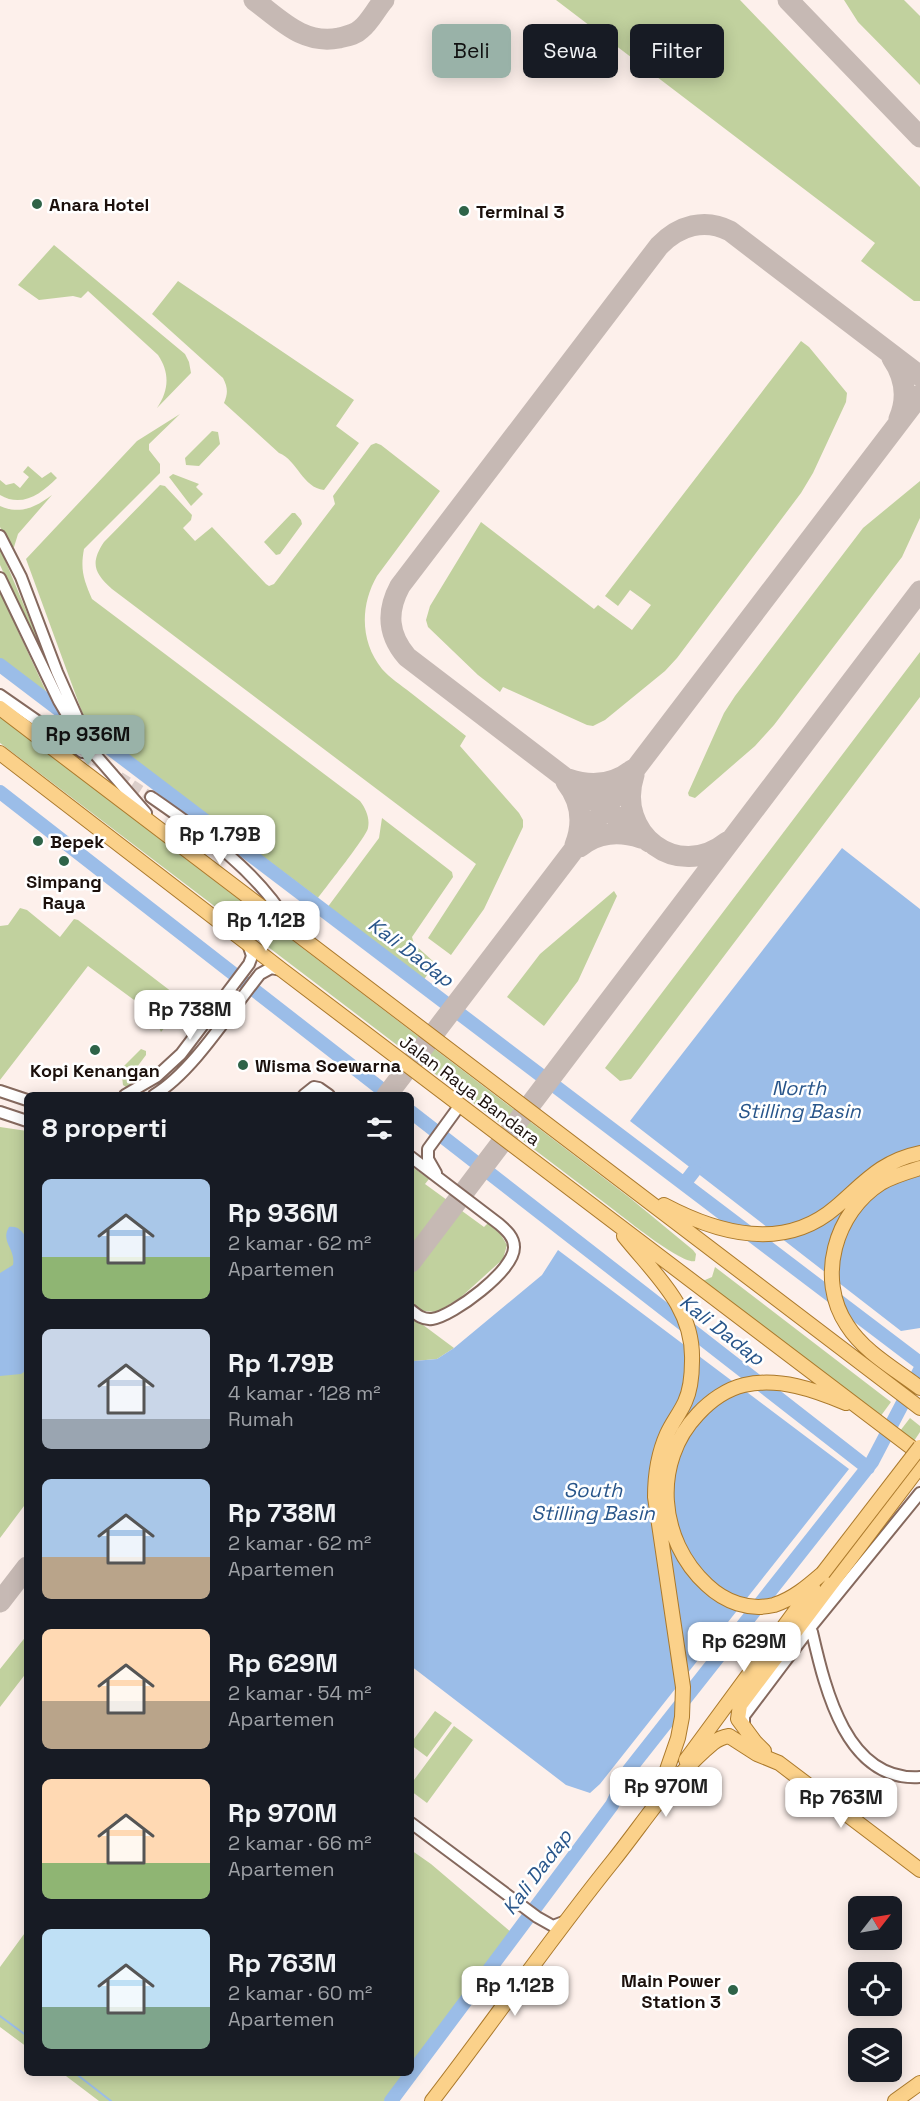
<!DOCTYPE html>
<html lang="id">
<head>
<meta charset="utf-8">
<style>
	body { margin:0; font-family:"Space Grotesk",sans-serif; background:#20242c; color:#f1f3f6; height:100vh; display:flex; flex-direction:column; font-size:22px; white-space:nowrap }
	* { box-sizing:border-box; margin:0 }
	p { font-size:20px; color:#9ea1a6 }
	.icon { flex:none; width:33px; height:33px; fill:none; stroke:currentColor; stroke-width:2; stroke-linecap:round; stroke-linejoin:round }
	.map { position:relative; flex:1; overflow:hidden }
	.side { position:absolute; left:24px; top:1092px; width:390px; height:984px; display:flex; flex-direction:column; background:#171b24; border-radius:9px; box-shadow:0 3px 15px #0003 }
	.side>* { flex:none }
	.banner { position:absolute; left:432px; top:24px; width:398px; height:54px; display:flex; gap:12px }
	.needle { width:39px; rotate:59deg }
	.tools { position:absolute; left:848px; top:1896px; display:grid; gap:12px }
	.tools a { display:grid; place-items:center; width:54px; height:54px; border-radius:9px; background:#171b24; box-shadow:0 3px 15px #0003; font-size:30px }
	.price { position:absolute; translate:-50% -51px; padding:0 14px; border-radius:12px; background:#fff; color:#222; font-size:20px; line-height:39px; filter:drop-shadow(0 2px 3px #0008) }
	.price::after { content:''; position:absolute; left:50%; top:36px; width:18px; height:14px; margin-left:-9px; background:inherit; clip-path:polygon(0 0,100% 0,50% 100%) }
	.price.selected { background:#99b2a8; color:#111 }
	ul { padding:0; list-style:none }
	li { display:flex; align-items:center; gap:18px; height:150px; padding:0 18px }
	li span { display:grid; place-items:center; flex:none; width:168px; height:120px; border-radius:9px; color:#555 }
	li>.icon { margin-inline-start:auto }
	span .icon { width:72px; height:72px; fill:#fffc; stroke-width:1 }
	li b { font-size:26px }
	h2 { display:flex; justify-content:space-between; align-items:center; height:72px; padding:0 18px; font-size:26px }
	.pill { padding:0 21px; border-radius:9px; background:#171b24; box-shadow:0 3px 15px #0003; font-size:21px; line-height:54px }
	.pill.selected { background:#99b2a8; color:#111 }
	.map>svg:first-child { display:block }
	.green { fill:#c1d19e }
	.water { fill:#9bbde8 }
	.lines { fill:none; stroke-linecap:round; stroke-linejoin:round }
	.stream { stroke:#9bbde8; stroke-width:2 }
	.river { stroke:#9bbde8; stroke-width:14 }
	.taxiway { stroke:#c6b9b4; stroke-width:21 }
	.minor-tunnel { stroke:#dbceca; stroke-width:10; stroke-dasharray:10 5; stroke-linecap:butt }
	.minor-casing { stroke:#85695e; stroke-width:14 }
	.major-casing { stroke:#ab792b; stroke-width:16 }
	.minor { stroke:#fff; stroke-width:10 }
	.major { stroke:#fbd18a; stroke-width:14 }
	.major-bridge-casing { stroke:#ab792b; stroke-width:16; stroke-linecap:butt }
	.major-bridge { stroke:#fbd18a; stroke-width:14 }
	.poi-dot { fill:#2e6348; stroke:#fff; stroke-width:2 }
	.labels { text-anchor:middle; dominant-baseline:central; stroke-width:5; stroke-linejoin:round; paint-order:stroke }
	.poi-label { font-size:18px; font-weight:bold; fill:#1b100c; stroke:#fff; text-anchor:start }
	.street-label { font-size:18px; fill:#1b100c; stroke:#fff }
	.water-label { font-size:20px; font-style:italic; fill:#28558a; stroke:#fff }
</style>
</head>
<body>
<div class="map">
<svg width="920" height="2101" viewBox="0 0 920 2101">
	<rect width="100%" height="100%" fill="#fdf0eb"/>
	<path class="green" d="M556,0H740L920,187V301H914L861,261L875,243Z
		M844,0H904L920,16V85L858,22Z
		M54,245L185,354L189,362L191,373L157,408C169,390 170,373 158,355L88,291L81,298L73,296L39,300L18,285Z
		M178,281L354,400L336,426L359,443L324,490C303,488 297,460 279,453L224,403C228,393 228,388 223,378L152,314Z
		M801,341L809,347L847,393L846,402L813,473L801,493L677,658L665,671L605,720L593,726L587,725L503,687L500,692L478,675L428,627L426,620L430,606L481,522L594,609L598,605L632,630L651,605L630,590L618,606L605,596Z
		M180,414L149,444V450L160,464V473L84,549C80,570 84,580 92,599L360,801C366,809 370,818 368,828C367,836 326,887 318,898L86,723L26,559L137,441Z
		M212,431L218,432L220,444L199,466L186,465L185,458Z
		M376,443L381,445L440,491L377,576C360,605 360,642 382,669C390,678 401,685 411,693C429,707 448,722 466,736L460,746L519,813L523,820V827L484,909L451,955L428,938L476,864L112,589C94,573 90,563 104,542L160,485L165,486L192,515L191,520L183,528L195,541L212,527L266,584L269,586L274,584L335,504L333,496L371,445Z
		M28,466L42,478L51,472L57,478C41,494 22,508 0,495V480L6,485L14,483L20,488L29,477L23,472Z
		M173,474L199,484L196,487L203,494L191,506L169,477Z
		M920,481V518L902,557L774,725L755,746L695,798L689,796L688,793L724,713L735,696L863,528Z
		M52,495L18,534L14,547L10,548L0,527V506C20,515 36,507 52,495Z
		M292,513H295L301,520L302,524L280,554L276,555L264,542Z
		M0,548L53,675L51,676L0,565Z
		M0,592L50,700L0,662Z
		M920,652V697L631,1079L620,1081L605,1068Z
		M0,717L630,1198L693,1250L696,1254L695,1261C683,1265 627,1220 614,1210L0,743Z
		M382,818L452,872L453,877L412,937L414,944L435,963L419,987L324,912L379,838Z
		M614,891L617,896L578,981L544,1026L507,997L540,954Z
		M20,908L27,910L60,937L74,919L78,920L185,1002L184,1004L161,1032L153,1014L88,966L0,1080V926L8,925Z
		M141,1049L146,1051V1055L134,1071L135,1086L129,1089L123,1085L121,1069Z
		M0,1127L27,1131V1502L0,1538Z
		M411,1166L429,1179L425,1184L484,1227L488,1223L501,1235L507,1245L503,1259L460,1298L437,1312L422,1311L411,1304Z
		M715,1267L891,1402L880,1417L699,1279L705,1280L712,1277Z
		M411,1316L454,1348L437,1359L414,1361L411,1365Z
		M910,1418L920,1426V1432L914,1441L900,1431Z
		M27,1635V1672L0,1707V1669Z
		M435,1711L452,1723L427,1757L411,1745V1743Z
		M454,1726L473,1740L427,1803L411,1791V1784Z
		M411,1850L431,1864L511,1932L411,2066Z
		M27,1930V2047L0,2027V1967Z
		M62,2073H405L384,2101H99Z"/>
	<path class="water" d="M842,848L920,909V1328L901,1331L630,1121Z
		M9,1227C19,1226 21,1231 27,1238V1370L21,1374L0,1376V1273L13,1265C16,1249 0,1242 9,1227Z
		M558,1250L849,1469L600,1784L590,1793L566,1785L411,1666V1365L414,1361L437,1359L454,1348L542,1275Z"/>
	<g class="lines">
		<path class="stream" d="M0,2016L27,2036
			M75,2073L111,2101"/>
		<path class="river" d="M0,665L920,1363
			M0,792L389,1095
			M411,1112L868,1468
			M684,1184L694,1171
			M391,2101L612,1805L629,1770L872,1462L920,1370"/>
		<path class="taxiway" d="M254,0C281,20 303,45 339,38C347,36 355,35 361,29C370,22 376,9 384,0
			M788,0L920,137
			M892,358C905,377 908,398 899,419
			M634,775C615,833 677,882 727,842
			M568,779C591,787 613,785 632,770
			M566,782C581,801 584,822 575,845
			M649,842L407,657C388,635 386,612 400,586L659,246C679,225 705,218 730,231L920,376
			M580,847C597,832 620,831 641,838
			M387,1095L920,395
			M411,1262L920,591
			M0,1602L27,1567"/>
		<path class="minor-tunnel" d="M82,752L151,797"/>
		<defs>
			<path id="minor" d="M0,536L21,577L57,672L81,726
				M0,578L59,701L80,737L146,813
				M0,695L82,752
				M151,797C203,833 257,870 290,926
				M0,1091L27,1100
				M125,1095L156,1077L181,1054L249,964L252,956L248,944
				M154,1095C193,1072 231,1010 260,974L271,968L281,970
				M304,1095L314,1087L319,1088L329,1095
				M0,1112L27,1121
				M411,1157L499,1224C506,1230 514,1237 514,1247C515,1270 453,1316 432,1319C423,1320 417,1315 411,1310
				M436,1173L428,1159V1149L460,1105
				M812,1632C825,1688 846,1782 920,1777
				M744,1726V1716L814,1623L920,1493
				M411,1823L537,1917L553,1926L566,1921"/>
			<path id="major" d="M0,708L920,1408
				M0,753L282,970L920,1454
				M920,1168C907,1172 893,1176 881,1183C835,1212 816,1279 847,1325C864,1352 895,1369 920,1388
				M664,1205C719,1234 784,1252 836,1207C864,1183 881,1161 920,1153
				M624,1236C655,1275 694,1307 692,1361C692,1375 691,1389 685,1402C680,1413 672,1423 667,1434C658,1454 655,1475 655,1497L683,1687L682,1717L678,1738L658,1796
				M823,1573C808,1586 793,1599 774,1605C749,1611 725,1602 707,1585C658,1540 652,1462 698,1414C710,1401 727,1389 744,1385C779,1377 815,1390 846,1403
				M764,1751L755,1742L738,1719L740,1705L920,1466
				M686,1760L813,1587
				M432,2101C493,2022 550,1939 613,1861C645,1821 673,1776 713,1743C718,1739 723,1737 729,1736L757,1754L779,1763L920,1870
				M895,2101L920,2083"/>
		</defs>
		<use href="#minor" class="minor-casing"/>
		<use href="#major" class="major-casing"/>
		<use href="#minor" class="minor"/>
		<use href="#major" class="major"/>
		<defs>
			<path id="major-bridge" d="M823,1573L920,1447"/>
		</defs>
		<use href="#major-bridge" class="major-bridge-casing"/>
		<use href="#major-bridge" class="major-bridge"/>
	</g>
	<g class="poi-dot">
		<circle cx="37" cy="204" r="6"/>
		<circle cx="464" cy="211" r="6"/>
		<circle cx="38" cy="841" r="6"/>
		<circle cx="64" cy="861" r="6"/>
		<circle cx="95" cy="1050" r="6"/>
		<circle cx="243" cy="1065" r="6"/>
		<circle cx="733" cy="1990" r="6"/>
	</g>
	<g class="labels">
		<g class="poi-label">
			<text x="49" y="204">Anara Hotel</text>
			<text x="476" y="211">Terminal 3</text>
			<text x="50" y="841">Bepek</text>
			<text x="64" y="881" text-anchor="middle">Simpang<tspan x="64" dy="21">Raya</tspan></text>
			<text x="255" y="1065">Wisma Soewarna</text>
			<text x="95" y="1070" text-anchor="middle">Kopi Kenangan</text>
			<text x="721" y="1980" text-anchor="end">Main Power<tspan x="721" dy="21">Station 3</tspan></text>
		</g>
		<g class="street-label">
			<text transform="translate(470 1090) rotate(37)">Jalan Raya Bandara</text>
		</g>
		<g class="water-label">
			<text transform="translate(411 952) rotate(37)">Kali Dadap</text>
			<text x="799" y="1088">North<tspan x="799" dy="23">Stilling Basin</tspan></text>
			<text transform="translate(722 1330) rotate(38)">Kali Dadap</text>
			<text x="593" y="1490">South<tspan x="593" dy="23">Stilling Basin</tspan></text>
			<text transform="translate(537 1872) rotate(-53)">Kali Dadap</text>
		</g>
	</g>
</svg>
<div class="tools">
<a><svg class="needle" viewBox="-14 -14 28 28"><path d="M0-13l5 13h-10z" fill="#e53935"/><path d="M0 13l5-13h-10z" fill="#9ea1a6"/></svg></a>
<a><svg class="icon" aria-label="locate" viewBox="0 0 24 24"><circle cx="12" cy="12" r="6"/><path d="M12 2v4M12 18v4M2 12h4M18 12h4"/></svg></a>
<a><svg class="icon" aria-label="layers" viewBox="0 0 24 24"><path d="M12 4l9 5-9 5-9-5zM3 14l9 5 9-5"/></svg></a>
</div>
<b class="price selected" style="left:88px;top:766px">Rp 936M</b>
<b class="price" style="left:220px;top:866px">Rp 1.79B</b>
<b class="price" style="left:266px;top:952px">Rp 1.12B</b>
<b class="price" style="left:190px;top:1041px">Rp 738M</b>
<b class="price" style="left:744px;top:1673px">Rp 629M</b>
<b class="price" style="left:666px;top:1818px">Rp 970M</b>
<b class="price" style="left:841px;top:1829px">Rp 763M</b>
<b class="price" style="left:515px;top:2017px">Rp 1.12B</b>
<div class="banner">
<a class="pill selected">Beli</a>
<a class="pill">Sewa</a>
<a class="pill">Filter</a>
</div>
<section class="side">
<h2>8 properti<svg class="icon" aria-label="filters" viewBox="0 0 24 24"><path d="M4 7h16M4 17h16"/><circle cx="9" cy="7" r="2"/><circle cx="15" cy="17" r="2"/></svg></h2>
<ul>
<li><span style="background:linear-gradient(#a9c7e8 65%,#8fb573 0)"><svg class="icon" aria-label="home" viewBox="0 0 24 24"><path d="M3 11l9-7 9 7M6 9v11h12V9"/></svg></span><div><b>Rp 936M</b><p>2 kamar · 62 m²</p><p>Apartemen</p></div></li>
<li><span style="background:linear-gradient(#c9d6e8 75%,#9aa5b1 0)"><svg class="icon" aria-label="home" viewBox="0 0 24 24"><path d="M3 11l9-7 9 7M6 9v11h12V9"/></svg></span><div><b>Rp 1.79B</b><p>4 kamar · 128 m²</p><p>Rumah</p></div></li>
<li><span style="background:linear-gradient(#a9c7e8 65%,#b9a48a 0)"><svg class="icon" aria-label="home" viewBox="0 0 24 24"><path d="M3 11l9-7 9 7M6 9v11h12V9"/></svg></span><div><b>Rp 738M</b><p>2 kamar · 62 m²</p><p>Apartemen</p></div></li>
<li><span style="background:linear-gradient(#ffd9b3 60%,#b9a48a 0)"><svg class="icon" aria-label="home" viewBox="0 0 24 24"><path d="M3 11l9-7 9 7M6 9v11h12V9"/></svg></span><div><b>Rp 629M</b><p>2 kamar · 54 m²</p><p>Apartemen</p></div></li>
<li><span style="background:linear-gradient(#ffd9b3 70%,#8fb573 0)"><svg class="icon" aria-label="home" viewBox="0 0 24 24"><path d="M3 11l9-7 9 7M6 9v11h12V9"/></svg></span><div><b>Rp 970M</b><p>2 kamar · 66 m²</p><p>Apartemen</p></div></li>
<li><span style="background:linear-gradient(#bfe0f5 65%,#7fa58c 0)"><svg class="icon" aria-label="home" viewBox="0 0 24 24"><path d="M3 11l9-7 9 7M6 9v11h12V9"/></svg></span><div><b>Rp 763M</b><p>2 kamar · 60 m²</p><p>Apartemen</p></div></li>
</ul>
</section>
</div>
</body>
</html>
